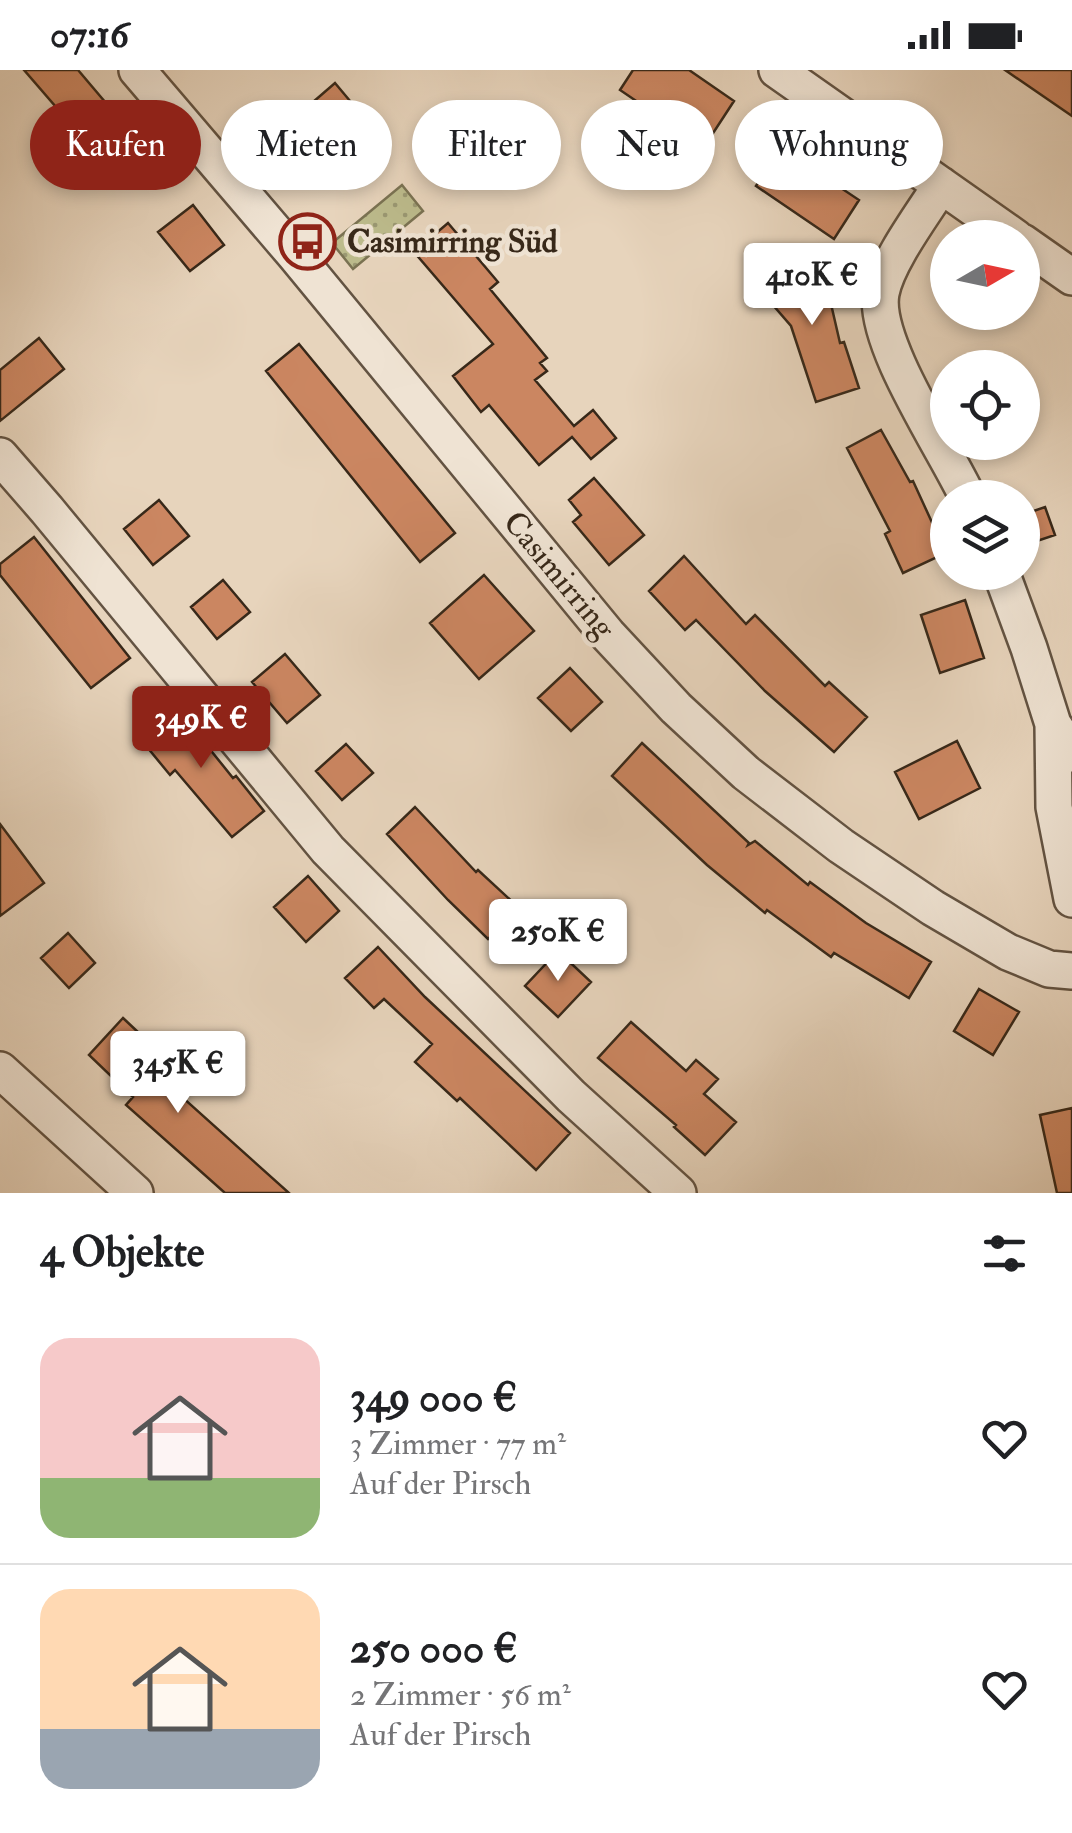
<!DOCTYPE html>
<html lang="de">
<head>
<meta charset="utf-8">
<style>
	body { margin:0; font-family:"IM FELL Double Pica",serif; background:#f6f6f6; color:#202124; height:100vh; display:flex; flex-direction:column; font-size:38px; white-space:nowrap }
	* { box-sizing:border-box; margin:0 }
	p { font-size:32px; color:#757577 }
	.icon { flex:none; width:55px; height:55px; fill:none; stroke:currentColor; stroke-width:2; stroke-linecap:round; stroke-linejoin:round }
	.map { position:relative; height:1123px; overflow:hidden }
	.sheet { display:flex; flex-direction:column; background:#fff; flex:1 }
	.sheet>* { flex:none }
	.guide { position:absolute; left:30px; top:30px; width:1012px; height:90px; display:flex; gap:20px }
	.needle { width:65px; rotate:81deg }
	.fabs { position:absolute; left:930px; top:150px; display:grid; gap:20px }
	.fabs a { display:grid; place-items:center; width:110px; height:110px; border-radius:50%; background:#fff; box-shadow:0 5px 15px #0003; font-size:50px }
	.price { position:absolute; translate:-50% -85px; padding:0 22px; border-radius:10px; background:#fff; color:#222; font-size:32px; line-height:65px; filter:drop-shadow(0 2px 5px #0008) }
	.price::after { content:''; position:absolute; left:50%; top:60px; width:30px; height:22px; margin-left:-15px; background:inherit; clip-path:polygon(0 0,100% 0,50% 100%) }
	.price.selected { background:#8f2418; color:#fff }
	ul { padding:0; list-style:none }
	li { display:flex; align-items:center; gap:30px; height:250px; padding:0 40px }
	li+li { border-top:2px solid #e0e0e0 }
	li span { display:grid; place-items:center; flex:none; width:280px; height:200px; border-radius:30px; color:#555 }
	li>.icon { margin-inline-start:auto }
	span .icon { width:120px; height:120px; fill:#fffc; stroke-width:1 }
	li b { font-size:42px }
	h2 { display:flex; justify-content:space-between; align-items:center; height:120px; padding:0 40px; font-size:42px }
	.tag { padding:0 35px; border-radius:45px; background:#fff; box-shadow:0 5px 15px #0003; font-size:35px; line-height:90px }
	.tag.selected { background:#8f2418; color:#fff }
	.status { display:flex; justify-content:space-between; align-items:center; height:70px; padding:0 50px; background:#fff; direction:ltr }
	.status svg { height:28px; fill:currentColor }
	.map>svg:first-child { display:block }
	.park { fill:url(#park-dots); stroke:#7a7252; stroke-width:2.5 }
	.building { fill:#cb8661; stroke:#372819; stroke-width:2.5 }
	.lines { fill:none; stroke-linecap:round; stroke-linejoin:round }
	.minor-casing { stroke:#635342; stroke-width:40 }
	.minor { stroke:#efe3d3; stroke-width:35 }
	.labels { text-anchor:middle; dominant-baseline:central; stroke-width:9; stroke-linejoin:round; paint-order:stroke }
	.poi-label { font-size:32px; font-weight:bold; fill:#372819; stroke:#efe3d3; text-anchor:start }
	.street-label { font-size:32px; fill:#372819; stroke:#efe3d3 }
</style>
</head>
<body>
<div class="status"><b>07:16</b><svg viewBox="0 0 49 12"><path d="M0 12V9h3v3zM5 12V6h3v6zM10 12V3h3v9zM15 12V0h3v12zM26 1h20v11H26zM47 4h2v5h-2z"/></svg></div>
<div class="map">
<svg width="1072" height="1123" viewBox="0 0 1072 1123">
	<defs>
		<pattern id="park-dots" width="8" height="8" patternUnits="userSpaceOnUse" patternTransform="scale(2.5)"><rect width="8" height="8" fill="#bcbb8c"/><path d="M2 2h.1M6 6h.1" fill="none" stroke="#9a9872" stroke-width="1.8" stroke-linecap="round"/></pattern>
	</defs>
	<rect width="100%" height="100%" fill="#e7d4bc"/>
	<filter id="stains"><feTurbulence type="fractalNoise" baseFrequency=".002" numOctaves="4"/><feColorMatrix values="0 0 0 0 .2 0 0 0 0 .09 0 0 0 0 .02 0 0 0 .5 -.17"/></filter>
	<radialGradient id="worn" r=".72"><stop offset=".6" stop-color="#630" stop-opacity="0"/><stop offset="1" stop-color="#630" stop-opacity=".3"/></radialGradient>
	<path class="park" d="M402,115L423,141L353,199L332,173Z"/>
	<path class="building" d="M24,0H78L156,92L126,118Z
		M633,0H689L734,31L704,77L620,20Z
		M1005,0H1072V46Z
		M335,13L376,62L346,88L305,39Z
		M781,78L859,130L834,169L756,116Z
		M193,135L224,175L190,201L158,162Z
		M448,153L498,212L490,219L547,288L540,293L547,301L535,310L574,356L593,340L616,368L591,389L572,367L539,395L489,335L481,342L453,306L493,274L414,182Z
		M774,195L781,203L822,195L840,273L844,272L859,318L816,332L791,256L754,213Z
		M39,268L64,299L0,351V300Z
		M299,274L455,463L420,492L266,301Z
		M881,360L910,412L913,411L946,483L903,503L885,464L890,461L847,378Z
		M594,408L644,465L609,495L573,452L581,445L569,430Z
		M159,430L189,466L153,495L124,459Z
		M1045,437L1055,465L1022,476V445Z
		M34,467L130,588L91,618L0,505V494Z
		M684,486L746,554L755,545L825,616L829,612L867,647L834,682L765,621L696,550L685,560L649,521Z
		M484,505L534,561L479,609L430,553Z
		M223,510L250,542L217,569L191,537Z
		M965,530L984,588L940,603L921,545Z
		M285,584L320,625L287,653L252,612Z
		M570,598L602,632L571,661L538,628Z
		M175,636L233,708L236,706L264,741L232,767L175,700L170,705L138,666Z
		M957,671L980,718L919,749L895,702Z
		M642,673L749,773L748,775L755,771L808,815L810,812L866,853L931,892L909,928L834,883L831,887L767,840L765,843L707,795L612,706Z
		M346,674L373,703L342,730L316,701Z
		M415,737L476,802L478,800L518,837L488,869L448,830L387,764Z
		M0,754L44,813L0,846Z
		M308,806L339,841L306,872L274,837Z
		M68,863L95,893L69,918L41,888Z
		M378,877L425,927L570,1063L536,1100L460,1028L457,1031L415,992L432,974L384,929L374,938L345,908Z
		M558,881L591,912L558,947L525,916Z
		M979,919L1019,942L993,985L954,961Z
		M123,948L155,978L143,992L289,1123H225L126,1035L133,1027L89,985Z
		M631,952L686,1001L696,990L718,1009L704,1024L736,1052L705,1085L674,1057L676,1055L598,988Z
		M1072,1038V1123H1057L1040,1045Z"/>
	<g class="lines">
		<defs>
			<path id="minor" d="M137,0L295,185L608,565L676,638L746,703L841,776L933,838L1008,882L1049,899L1072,901
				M777,0L1016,168
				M941,115C923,144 887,191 881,223C872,272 946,380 968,428
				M1022,172L1072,207
				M0,386L47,440L328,780L571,1026L678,1123
				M1001,502L1029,578L1053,654L1072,684
				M1053,655L1054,737L1072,829
				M0,1000L135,1123"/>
		</defs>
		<use href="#minor" class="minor-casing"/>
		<use href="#minor" class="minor"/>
	</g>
	<defs>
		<symbol id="bus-ring" viewBox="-11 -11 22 22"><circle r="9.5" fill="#efe3d3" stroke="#8f2418" stroke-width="1.5"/><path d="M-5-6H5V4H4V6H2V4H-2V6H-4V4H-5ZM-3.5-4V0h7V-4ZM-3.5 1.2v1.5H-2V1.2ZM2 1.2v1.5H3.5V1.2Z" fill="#8f2418"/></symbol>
	</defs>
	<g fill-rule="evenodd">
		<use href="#bus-ring" x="276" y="140" width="63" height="63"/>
	</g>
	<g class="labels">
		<g class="poi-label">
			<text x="347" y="172">Casimirring Süd</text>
		</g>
		<g class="street-label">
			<text transform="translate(559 505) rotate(50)">Casimirring</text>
		</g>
	</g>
	<rect width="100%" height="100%" filter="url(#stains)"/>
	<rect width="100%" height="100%" fill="url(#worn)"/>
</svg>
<div class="fabs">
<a><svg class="needle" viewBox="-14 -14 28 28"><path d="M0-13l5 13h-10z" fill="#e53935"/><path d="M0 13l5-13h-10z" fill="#757577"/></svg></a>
<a><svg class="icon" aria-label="locate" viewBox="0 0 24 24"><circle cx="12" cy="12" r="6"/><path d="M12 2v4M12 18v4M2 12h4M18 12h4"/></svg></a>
<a><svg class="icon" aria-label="layers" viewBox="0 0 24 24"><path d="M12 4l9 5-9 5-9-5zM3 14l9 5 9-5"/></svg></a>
</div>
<b class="price" style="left:812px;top:258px">410K €</b>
<b class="price selected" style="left:201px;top:701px">349K €</b>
<b class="price" style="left:558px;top:914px">250K €</b>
<b class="price" style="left:178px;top:1046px">345K €</b>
<div class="guide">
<a class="tag selected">Kaufen</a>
<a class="tag">Mieten</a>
<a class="tag">Filter</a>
<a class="tag">Neu</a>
<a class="tag">Wohnung</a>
</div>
</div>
<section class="sheet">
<h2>4 Objekte<svg class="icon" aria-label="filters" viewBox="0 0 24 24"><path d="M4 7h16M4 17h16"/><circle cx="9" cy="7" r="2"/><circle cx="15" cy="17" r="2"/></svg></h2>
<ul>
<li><span style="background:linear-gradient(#f6c9c9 70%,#8fb573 0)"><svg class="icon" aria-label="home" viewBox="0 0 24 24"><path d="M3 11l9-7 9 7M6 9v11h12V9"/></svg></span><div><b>349 000 €</b><p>3 Zimmer · 77 m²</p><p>Auf der Pirsch</p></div><svg class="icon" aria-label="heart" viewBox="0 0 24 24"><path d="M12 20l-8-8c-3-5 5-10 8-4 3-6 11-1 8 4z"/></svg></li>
<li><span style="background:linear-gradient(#ffd9b3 70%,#9aa5b1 0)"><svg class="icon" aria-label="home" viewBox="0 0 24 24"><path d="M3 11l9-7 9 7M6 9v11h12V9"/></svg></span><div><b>250 000 €</b><p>2 Zimmer · 56 m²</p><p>Auf der Pirsch</p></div><svg class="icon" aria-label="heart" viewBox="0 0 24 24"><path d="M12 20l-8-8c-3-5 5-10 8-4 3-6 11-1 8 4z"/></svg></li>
</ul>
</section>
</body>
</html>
